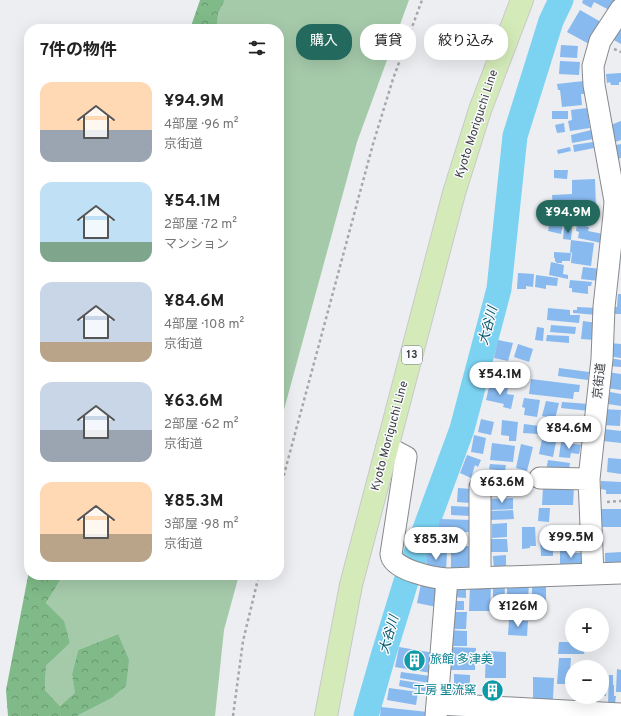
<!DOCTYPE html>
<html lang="ja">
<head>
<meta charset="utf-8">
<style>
	body { margin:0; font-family:Overpass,"Noto Sans JP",sans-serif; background:#f6f6f6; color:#222; height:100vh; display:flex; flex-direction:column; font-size:15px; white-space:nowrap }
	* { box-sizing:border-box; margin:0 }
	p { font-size:13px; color:#767676 }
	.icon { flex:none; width:22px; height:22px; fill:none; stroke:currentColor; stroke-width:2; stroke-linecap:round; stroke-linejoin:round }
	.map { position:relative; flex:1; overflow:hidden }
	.panel { position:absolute; left:24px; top:24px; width:260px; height:556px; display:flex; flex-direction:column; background:#fff; border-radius:16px; box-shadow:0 4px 16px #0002 }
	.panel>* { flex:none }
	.hud { position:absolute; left:296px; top:24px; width:265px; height:36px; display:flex; gap:8px }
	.controls { position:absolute; left:565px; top:608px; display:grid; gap:8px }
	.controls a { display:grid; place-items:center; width:44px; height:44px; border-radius:50%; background:#fff; box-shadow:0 4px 16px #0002; font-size:20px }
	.price { position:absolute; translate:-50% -34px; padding:0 9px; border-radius:14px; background:#fff; color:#222; font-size:13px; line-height:26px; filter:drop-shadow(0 1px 2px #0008) }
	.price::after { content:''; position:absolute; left:50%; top:24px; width:12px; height:9px; margin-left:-6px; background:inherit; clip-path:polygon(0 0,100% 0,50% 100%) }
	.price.selected { background:#23695d; color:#fff }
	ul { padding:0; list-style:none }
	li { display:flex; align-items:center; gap:12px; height:100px; padding:0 16px }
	li span { display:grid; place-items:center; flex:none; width:112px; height:80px; border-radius:12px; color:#555 }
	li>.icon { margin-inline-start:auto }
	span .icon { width:48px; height:48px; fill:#fffc; stroke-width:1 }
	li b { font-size:17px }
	h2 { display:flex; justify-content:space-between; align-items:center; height:48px; padding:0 16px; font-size:17px }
	.chip { padding:0 14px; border-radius:16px; background:#fff; box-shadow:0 4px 16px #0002; font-size:14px; line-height:36px }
	.chip.selected { background:#23695d; color:#fff }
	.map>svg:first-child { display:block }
	.green { fill:#a5caaa }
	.forest { fill:url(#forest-crowns) }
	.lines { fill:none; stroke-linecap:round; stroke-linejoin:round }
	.river { stroke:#7bd2f1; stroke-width:25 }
	.building { fill:#88b9ef }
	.minor-casing { stroke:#87898c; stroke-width:23 }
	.major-casing { stroke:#c8c9c9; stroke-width:24 }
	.path { stroke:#a6a7a9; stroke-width:2.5; stroke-dasharray:3 3; stroke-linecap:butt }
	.minor { stroke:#fff; stroke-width:21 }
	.major { stroke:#d4ebb9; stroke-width:22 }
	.labels { text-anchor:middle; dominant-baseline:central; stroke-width:3; stroke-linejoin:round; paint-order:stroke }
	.shield { fill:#f9fbfe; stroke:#757678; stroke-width:1 }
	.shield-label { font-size:11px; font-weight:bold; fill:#3c3d3e }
	.street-label { font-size:12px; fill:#3c3d3e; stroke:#f9fbfe }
	.culture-label { font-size:12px; fill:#0d838f; stroke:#f9fbfe; text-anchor:start }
	.water-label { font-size:13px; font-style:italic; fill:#055368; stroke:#f9fbfe }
</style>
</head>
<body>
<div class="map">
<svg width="621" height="716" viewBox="0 0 621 716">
	<defs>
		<pattern id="forest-crowns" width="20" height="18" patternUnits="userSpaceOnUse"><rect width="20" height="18" fill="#7fba88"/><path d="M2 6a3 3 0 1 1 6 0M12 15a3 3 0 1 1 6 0" fill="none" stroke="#699871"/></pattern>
	</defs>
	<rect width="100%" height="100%" fill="#eceef1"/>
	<path class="green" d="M225,0H409L357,142L279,428V29H217L218,14Z
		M66,575H239L224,630L215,716H77L110,699L118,634L78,650L72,674L76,693L60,706L45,690L46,666L70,643L63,621L46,603L61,579Z"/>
	<path class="forest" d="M200,0H225L218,14L217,29H190Z
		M29,571V575H66L61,579L46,603L64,621L70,643L46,666L45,690L60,706L75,693L72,674L78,650L118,634L129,660L126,686L110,699L77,716H8L6,690Z"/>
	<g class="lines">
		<path class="river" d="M366,716L384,653L408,575L462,429L499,289L515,136L551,21L561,0"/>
	</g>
	<path class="building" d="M583,0H617L611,11L594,2L591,8L582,3Z
		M580,10L601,22L589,44L567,32Z
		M621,26V44L612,39Z
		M561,45L578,46L577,58L560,57Z
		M560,61L580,62L579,75L559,74Z
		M621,73V82H619V85H611L610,82L607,83L606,74Z
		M584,81L585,94H581L582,105L562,107L560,90H558L557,84Z
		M587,108L590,128L570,131L568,121L572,120L571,110Z
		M552,111H568V119H552Z
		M621,121V140L612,143L608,126Z
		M564,123L565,132L557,133L555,125Z
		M591,130L593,139L572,143L571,135Z
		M593,142L594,148L574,152L573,145Z
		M621,144V158L616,159L612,146Z
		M570,147L571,151L558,154L557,150Z
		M554,170H568L567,179L554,178Z
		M595,179L596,207L553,209L552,195L572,194V180Z
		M551,217L562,220L561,223L563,224L561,234L548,231Z
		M577,224L589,227L588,231L603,234L601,243L578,238L579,232L576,231Z
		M564,228H572L571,240L563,239Z
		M571,240L594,243L591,266L571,263L572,253L570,252Z
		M554,252L571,253L570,261H562V263H557L555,261V258H554Z
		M551,262L564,265L563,274L568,275V279L549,275Z
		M583,267L601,269L599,281L581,279Z
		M518,273L534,274L533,287L526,286V289H517Z
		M536,275L558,278L557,286L546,285V289L535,287Z
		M570,280L592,282L591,286H588V294L572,292V288H569Z
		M618,294H621V314H612L613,307H617Z
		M577,307L598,308L597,315L573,313V310H577Z
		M548,308L570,310V315H580L579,323L547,320Z
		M583,321L597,323L595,340L581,339Z
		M551,325L576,327L575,334L550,332Z
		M537,327L544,328L543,341L535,340Z
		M547,335L569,336V343L546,341Z
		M498,340L513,343L508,361L494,358Z
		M609,343L621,344V358L608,356Z
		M518,344L533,349L529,362L514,357Z
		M609,358L621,360V367L608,366Z
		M559,368L589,372L588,380L558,376Z
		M607,372L621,374V390L606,388Z
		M491,374L500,377L498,383L489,380Z
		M503,374L520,379L518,387L501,382Z
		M531,379L580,385L579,392H574L573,399L529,394Z
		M490,383L508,388L507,394L514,395L511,409L503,407L504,404L486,400Z
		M610,392L621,394V406L608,404Z
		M524,398L540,400L537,417L524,415L525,408L522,407Z
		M546,401L559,403L555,419L542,416Z
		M562,402L589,404V411L561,408Z
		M602,409L621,410L620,426L601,425Z
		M481,419L494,422L491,435L478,432Z
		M502,420L518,422L516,441H509V436L501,435Z
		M524,424L539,426L538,434L523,433Z
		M544,427L555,428L554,437L543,436Z
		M560,428L579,431L578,438L559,435Z
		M604,429L621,431V443L603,441Z
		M474,435L486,438L483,454L471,452Z
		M542,439L556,442L553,457L539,454Z
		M561,442L581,445L579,454L571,453L570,458L559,457Z
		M492,443L515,446L513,462L490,460Z
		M521,444L533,447L527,471L516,468Z
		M467,455L481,460L478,467L475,465L471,478L460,473Z
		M608,458L621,459V474L607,472Z
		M548,460L570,463L569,469L562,467L561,473L546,471Z
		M490,464L506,465L505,471L489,469Z
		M489,474H500L501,486L489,487Z
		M520,474L533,476L531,487L518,485Z
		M601,481L621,482V494H606V490L601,489Z
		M504,485H513V496L499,497V490L504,489Z
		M543,487H574L573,505H542Z
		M458,488L471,489L470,503L457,502Z
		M513,498V509L490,510V499Z
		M451,506L472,507L471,516L451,515Z
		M539,508H550L549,522L538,521Z
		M600,509H621V527H599Z
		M513,510L514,519L489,520V511Z
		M440,519L472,520V532H464L463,546H472V571H451V546H436Z
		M507,523V537L492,538V524Z
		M546,526H556V532L546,531Z
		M561,526H578V533H561Z
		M522,527H535L536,546H530V548L522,549Z
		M540,537H553V556H541Z
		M491,539H507L508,552H491Z
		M585,539V548L572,549V546L562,547V540Z
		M560,549H570V553H584V566H560Z
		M427,551L447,553L446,570L426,569Z
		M621,552V569H605V553Z
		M506,555V570L494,571L493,556Z
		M421,584L440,587L437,607L417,603Z
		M493,584L505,585L504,608L493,607Z
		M507,584L529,585L528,598L507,597Z
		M470,585L491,586L490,611H469Z
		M532,585L546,586V608L532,607Z
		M453,586L466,587V598L453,597Z
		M452,601H464V610H452Z
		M448,612H467L466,629H447Z
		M509,620L528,621L527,636L508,635Z
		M446,630L467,631V646H446Z
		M559,642H572V645H585L584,654H558Z
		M399,647L434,653L431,673L395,667Z
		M451,647L476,648L475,670H451Z
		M486,651L506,652V678H485Z
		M559,658H571L569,684H557Z
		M617,669L621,670V692H616Z
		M401,672L430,676L429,683L400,678Z
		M602,672L607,673L606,696H602Z
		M454,674L470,675V685H454Z
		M609,675H613V685H614V696H616L615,704H608Z
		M533,677L554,678L553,699H533Z
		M400,680L430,685L429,692L399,686Z
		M450,686L471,687L470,698H449Z
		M488,687H497L496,695H488Z
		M389,688L418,692L416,705L387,700Z
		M381,707L428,712V716H380Z"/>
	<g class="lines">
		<defs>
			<path id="minor" d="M387,447L406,457L391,554C392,570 434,578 447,579L621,573
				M540,478L589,479
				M593,574L589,479L602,359L604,307L614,215L615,201L594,85L593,66L600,41L621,9
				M480,578V487
				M438,704L621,714L620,716
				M436,716L447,579"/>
			<path id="major" d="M326,716L351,585L454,193L480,110L522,0"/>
		</defs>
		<use href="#minor" class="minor-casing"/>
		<use href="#major" class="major-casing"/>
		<path class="path" d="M614,49L621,52
			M279,493L373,144L393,79L422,0
			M607,502L621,501
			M233,716L243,641L259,575"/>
		<use href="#minor" class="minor"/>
		<use href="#major" class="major"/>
	</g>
	<defs>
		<symbol id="building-disc" viewBox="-11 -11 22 22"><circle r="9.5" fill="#0f9aa8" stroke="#f9fbfe"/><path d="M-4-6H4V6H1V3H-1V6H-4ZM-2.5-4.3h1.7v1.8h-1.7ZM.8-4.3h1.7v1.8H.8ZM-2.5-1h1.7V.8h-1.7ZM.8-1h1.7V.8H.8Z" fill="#fff"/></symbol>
	</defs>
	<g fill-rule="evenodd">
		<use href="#building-disc" x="402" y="648" width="25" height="25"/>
		<use href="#building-disc" x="480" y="678" width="25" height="25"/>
	</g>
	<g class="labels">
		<rect class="shield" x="402" y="346" width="20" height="18" rx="3"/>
		<g class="shield-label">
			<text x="412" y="355">13</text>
		</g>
		<g class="street-label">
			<text transform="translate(477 124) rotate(-72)">Kyoto Moriguchi Line</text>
			<text transform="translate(600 381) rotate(-84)">京街道</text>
			<text transform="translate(390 436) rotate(-75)">Kyoto Moriguchi Line</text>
		</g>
		<g class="culture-label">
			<text x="430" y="660">旅館 多津美</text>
			<text x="476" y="691" text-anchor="end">工房 聖流窯</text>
		</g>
		<g class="water-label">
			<text transform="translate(489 326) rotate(-75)">大谷川</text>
			<text transform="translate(390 635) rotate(-74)">大谷川</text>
		</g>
	</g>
</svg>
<div class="controls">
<a>+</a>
<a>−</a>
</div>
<b class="price selected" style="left:568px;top:234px">¥94.9M</b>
<b class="price" style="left:500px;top:396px">¥54.1M</b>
<b class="price" style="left:569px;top:450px">¥84.6M</b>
<b class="price" style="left:502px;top:504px">¥63.6M</b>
<b class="price" style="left:571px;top:559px">¥99.5M</b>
<b class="price" style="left:436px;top:561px">¥85.3M</b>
<b class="price" style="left:518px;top:628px">¥126M</b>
<div class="hud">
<a class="chip selected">購入</a>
<a class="chip">賃貸</a>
<a class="chip">絞り込み</a>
</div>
<section class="panel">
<h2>7件の物件<svg class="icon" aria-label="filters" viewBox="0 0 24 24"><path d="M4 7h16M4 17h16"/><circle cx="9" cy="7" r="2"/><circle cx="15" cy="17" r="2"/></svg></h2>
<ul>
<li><span style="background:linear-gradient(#ffd9b3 60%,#9aa5b1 0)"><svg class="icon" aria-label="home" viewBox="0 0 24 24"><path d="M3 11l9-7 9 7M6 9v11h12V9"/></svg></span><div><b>¥94.9M</b><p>4部屋 · 96 m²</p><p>京街道</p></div></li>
<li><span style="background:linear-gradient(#bfe0f5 75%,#7fa58c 0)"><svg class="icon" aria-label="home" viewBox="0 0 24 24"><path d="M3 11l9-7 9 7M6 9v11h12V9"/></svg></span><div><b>¥54.1M</b><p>2部屋 · 72 m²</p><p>マンション</p></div></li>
<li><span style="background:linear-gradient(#c9d6e8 75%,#b9a48a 0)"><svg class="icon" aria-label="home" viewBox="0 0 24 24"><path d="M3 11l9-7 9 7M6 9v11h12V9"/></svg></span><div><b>¥84.6M</b><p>4部屋 · 108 m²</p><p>京街道</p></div></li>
<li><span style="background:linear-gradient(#c9d6e8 60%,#9aa5b1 0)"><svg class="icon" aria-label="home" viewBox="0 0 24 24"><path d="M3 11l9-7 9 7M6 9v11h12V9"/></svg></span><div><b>¥63.6M</b><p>2部屋 · 62 m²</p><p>京街道</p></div></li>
<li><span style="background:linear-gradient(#ffd9b3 65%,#b9a48a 0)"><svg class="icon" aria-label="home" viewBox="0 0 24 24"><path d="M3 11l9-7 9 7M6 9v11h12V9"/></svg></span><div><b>¥85.3M</b><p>3部屋 · 98 m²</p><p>京街道</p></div></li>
</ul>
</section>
</div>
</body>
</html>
